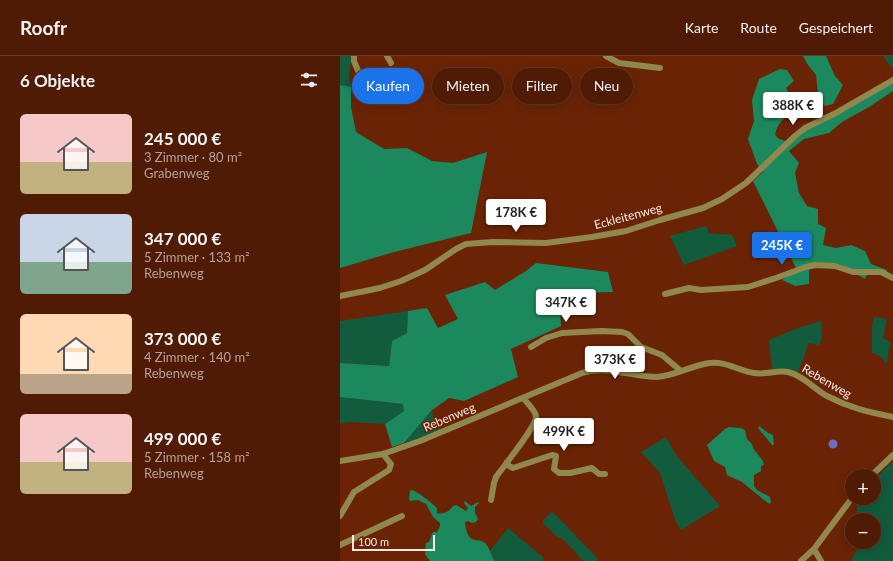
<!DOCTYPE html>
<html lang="de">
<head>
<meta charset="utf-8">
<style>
	body { margin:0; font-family:Lato,sans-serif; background:#56240e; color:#f1f3f6; height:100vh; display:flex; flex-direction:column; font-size:15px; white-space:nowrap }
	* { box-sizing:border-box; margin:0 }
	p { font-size:13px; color:#b4a19a }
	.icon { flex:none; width:22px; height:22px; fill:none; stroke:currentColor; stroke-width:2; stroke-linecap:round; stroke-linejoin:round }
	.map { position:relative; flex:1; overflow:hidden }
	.panel { display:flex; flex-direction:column; background:#501b04; width:340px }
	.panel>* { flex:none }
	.banner { position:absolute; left:12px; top:12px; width:380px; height:36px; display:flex; gap:8px }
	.tools { position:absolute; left:505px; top:413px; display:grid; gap:8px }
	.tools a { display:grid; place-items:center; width:36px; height:36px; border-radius:50%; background:#501b04; box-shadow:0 2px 10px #0003,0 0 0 1px #673926; font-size:20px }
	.scale { position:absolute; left:12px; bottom:10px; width:83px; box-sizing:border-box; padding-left:4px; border:2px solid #fbe9e2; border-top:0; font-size:11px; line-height:14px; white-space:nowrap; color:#fbe9e2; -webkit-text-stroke:3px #6a2405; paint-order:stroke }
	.price { position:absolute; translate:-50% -34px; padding:0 9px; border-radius:4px; background:#fff; color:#222; font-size:13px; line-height:26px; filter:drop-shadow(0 1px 2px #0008) }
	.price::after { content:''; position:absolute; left:50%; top:24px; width:12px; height:9px; margin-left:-6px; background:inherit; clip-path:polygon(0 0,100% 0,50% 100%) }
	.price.active { background:#1a73e8; color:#fff }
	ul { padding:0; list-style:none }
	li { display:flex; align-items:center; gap:12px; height:100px; padding:0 20px }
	li span { display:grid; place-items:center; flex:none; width:112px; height:80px; border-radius:6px; color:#555 }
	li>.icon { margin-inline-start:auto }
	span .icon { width:48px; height:48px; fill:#fffc; stroke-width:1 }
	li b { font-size:17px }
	h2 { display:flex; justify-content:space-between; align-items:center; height:48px; padding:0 20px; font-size:17px }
	.tag { padding:0 14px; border-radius:18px; background:#501b04; box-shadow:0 2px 10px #0003,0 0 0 1px #673926; font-size:14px; line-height:36px }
	.tag.active { background:#1a73e8; color:#fff }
	header { display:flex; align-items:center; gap:24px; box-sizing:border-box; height:56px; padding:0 20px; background:#501b04; border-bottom:1px solid #673926 }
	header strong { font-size:19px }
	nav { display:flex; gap:22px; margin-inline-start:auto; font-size:14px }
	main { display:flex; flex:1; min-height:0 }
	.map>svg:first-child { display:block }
	.green { fill:#125b3d }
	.forest { fill:#1b895d }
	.water { fill:#6b6ebb }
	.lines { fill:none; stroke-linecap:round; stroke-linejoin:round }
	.minor { stroke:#91884d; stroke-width:6 }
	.labels { text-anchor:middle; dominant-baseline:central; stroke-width:3; stroke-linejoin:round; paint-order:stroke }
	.street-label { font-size:12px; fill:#fbe9e2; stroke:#6a2405 }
</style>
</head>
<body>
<header>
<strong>Roofr</strong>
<nav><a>Karte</a><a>Route</a><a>Gespeichert</a></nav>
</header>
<main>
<section class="panel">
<h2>6 Objekte<svg class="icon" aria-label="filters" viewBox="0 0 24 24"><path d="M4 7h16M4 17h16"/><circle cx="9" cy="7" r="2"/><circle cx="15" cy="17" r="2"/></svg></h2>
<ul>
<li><span style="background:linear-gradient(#f6c9c9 60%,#c2b280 0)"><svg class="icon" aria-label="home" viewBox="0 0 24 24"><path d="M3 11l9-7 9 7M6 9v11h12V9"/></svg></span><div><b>245 000 €</b><p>3 Zimmer · 80 m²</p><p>Grabenweg</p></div></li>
<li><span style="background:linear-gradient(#c9d6e8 60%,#7fa58c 0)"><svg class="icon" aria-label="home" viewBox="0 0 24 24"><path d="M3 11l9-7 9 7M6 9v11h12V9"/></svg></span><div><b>347 000 €</b><p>5 Zimmer · 133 m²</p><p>Rebenweg</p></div></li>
<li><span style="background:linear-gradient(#ffd9b3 75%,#b9a48a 0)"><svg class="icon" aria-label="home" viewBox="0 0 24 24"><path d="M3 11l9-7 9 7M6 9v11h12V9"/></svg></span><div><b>373 000 €</b><p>4 Zimmer · 140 m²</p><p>Rebenweg</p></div></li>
<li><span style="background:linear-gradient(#f6c9c9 60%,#c2b280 0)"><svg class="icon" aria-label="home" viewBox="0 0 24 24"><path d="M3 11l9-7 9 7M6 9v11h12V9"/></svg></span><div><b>499 000 €</b><p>5 Zimmer · 158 m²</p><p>Rebenweg</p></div></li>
</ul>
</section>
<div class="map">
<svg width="553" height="505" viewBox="0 0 553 505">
	<rect width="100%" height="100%" fill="#6a2405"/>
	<path class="green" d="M0,0H11V5L9,20L11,31L0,29Z
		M543,0H553V12H552Z
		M366,170L369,177L392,179L397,190L344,209L330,180Z
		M68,255L67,277L52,285L49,310L0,307V265Z
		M534,261L547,263L543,282L550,286L547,308L540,300L532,297V270Z
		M481,265L482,279L480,289L468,287L467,293L458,316L441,313H432L429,284L455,273Z
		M0,341L63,348L64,355L45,368L9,366L0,368Z
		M91,355L102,376L64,387Z
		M326,381L336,399L380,450L341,474L336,466L320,417L301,396Z
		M553,405V505H511L521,486H534V464H518L516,444L517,442H534V424Z
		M212,455L258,503L256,505H243C235,497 226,483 216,480L202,466Z
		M168,472L204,502L202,505H155L149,496Z"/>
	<path class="forest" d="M463,0H486L495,20L503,29L493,48L484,50L478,37L476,19L468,9Z
		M440,13L447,14L454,25L446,32L454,47V55C444,62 437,67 435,79L439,83L446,85L553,23V35L529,51L502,66L489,77L464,83L449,95L459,107L455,117L459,137L467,150L478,153V168L486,172L483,189L496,192L511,189L525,195L531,208L547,214V216L529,215L525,223L499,208L473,206L469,214V228L455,230L442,224L457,214L413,125L423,116L417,108L408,83L414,65L412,44L419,23Z
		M0,29L11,31V51L16,76L44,93L67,92L92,105L113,107L147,96L131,177L54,196L0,212Z
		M196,207L268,216L273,236L236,237L220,248L221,270L171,293L178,321L124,345L109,342L91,355L64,387L52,391L45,368L64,355L63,348L0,341V307L49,310L52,285L67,277L68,255L87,252L98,272L118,263L105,239L145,226L155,234L186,215Z
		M419,370L428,377L433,379L434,389H432L418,372Z
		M389,371L401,372L405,374L407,383L412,388L413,392L423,405L424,409L421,410V415L414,419V430L417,434L430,441L431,446L429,448L402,426L389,420L387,419L385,411L374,405L367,389L385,373Z
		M72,434C77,435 93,448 97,452V457C103,459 110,455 113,450L116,449L126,455L128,452L124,447L125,445L131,450L138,446L139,447L135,451V457L138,463L136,466L132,467L128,465L125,466C125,470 127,481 132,483C137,485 141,483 146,488C150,493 151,500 155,505H90L85,498L86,487L89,486L93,476H97L100,470V467L93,461L86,448L78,444L70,445L69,443L70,435Z"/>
	<path class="water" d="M488.5 388a4.5 4.5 0 1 1 9 0a4.5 4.5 0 1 1-9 0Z"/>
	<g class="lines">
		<path class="minor" d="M14,0V5L24,29
			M47,0L51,7
			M266,0L279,7L320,12
			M325,238L349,232L361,234L408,231L436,222L466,211L475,209L495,210L513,216H541L553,222
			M0,240L40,232L61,225L85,214L116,193L126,188L153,186L206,187L252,181L286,175L320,164L363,152L382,143L406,127L455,80L465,72L494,58L553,24
			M191,291L206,282L222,277L262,275L282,276L288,278L301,291L322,299L341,315
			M0,405L43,398L80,385L242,317C267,309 292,321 317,321C335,320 352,309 370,307C386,305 399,315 414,317C426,319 436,314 448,316C463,319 474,333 487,340C510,352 528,356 553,361
			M167,406L169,410L173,412L212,399L216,400L214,413L219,417H230L252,412L259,418H265
			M531,420L553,399
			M151,444L154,427L156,421C163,411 197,370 196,360C195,354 187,347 183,342
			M0,460L14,436L49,414L51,408L43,398
			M0,489L62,460
			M474,493L481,505
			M461,505L474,493L512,442"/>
	</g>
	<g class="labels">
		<g class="street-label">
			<text transform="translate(288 160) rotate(-15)">Eckleitenweg</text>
			<text transform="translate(487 325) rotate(30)">Rebenweg</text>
			<text transform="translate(109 361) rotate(-23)">Rebenweg</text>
		</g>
	</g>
</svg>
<div class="tools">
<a>+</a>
<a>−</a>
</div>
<div class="scale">100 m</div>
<b class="price" style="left:453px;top:70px">388K €</b>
<b class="price" style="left:176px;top:177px">178K €</b>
<b class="price active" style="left:442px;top:210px">245K €</b>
<b class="price" style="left:226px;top:267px">347K €</b>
<b class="price" style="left:275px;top:324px">373K €</b>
<b class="price" style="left:224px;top:396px">499K €</b>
<div class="banner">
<a class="tag active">Kaufen</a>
<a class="tag">Mieten</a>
<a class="tag">Filter</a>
<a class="tag">Neu</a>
</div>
</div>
</main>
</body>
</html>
